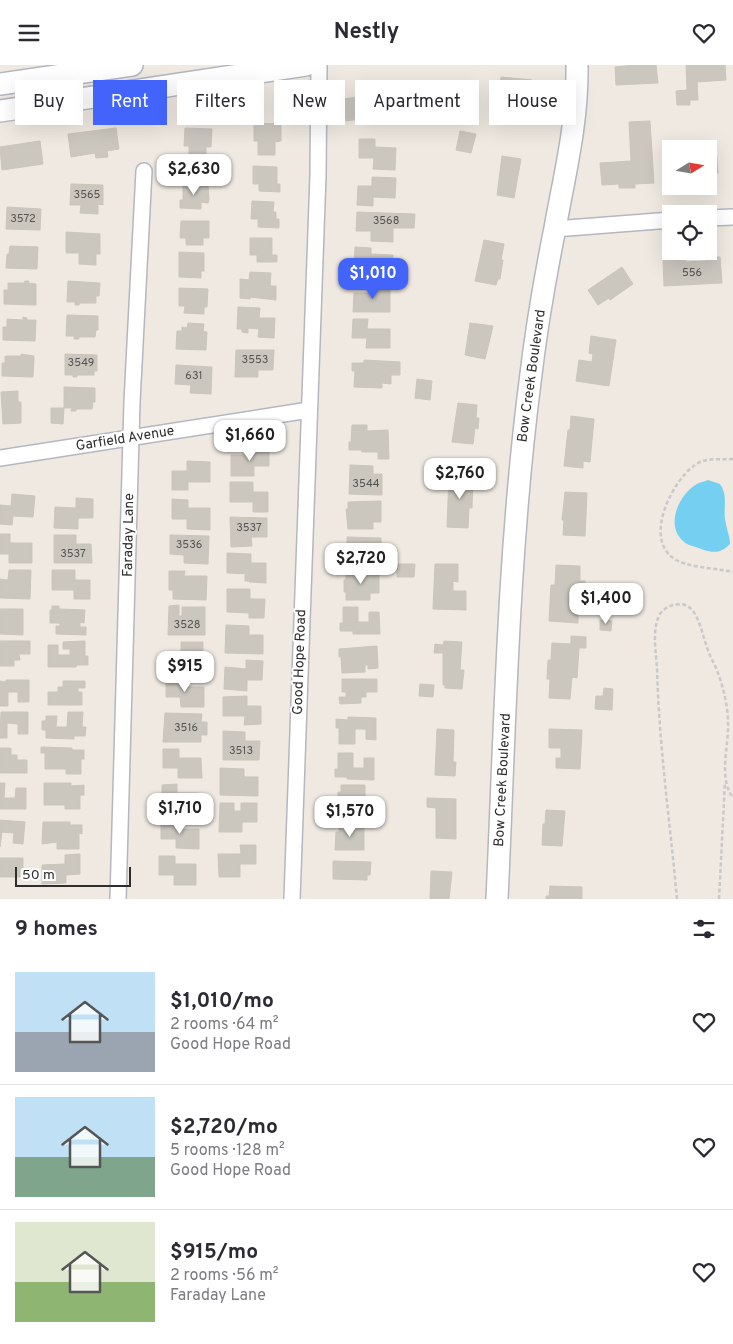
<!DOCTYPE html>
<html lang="en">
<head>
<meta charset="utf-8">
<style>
	body { margin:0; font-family:Overpass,sans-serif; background:#f2f2f3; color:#2b2b33; height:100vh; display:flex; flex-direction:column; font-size:19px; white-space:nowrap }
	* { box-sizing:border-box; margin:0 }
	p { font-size:16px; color:#7c7c81 }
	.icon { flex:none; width:28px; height:28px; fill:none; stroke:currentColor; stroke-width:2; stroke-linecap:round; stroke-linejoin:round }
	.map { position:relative; height:834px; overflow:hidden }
	.side { display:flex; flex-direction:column; background:#fff; flex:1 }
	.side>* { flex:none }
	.banner { position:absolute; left:15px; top:15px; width:704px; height:45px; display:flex; gap:10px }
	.needle { width:32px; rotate:79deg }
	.controls { position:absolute; left:662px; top:75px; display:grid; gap:10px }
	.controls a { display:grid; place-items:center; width:55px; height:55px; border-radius:0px; background:#fff; box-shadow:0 5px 20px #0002; font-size:25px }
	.scale { position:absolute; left:15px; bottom:12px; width:116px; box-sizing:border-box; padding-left:5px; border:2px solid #2e2e2e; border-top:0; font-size:14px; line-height:18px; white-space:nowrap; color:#2e2e2e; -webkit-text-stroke:4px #fff; paint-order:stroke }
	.price { position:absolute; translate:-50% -42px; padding:0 11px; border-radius:10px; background:#fff; color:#222; font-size:16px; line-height:32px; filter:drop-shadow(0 1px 2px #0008) }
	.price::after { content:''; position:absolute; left:50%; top:30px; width:15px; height:11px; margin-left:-8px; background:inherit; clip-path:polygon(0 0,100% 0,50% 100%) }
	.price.on { background:#4264fb; color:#fff }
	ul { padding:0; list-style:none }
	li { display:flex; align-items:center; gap:15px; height:125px; padding:0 15px }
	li+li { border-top:1px solid #e1e1e2 }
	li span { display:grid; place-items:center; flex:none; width:140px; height:100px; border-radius:0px; color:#555 }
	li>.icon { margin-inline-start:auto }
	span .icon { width:60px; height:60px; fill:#fffc; stroke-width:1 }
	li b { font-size:21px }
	h2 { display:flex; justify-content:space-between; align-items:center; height:60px; padding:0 15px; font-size:21px }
	.chip { padding:0 18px; border-radius:0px; background:#fff; box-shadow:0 5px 20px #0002; font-size:18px; line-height:45px }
	.chip.on { background:#4264fb; color:#fff }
	header { display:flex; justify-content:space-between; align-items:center; height:65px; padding:0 15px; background:#fff; font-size:22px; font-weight:700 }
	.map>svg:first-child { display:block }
	.water { fill:#75cff0 }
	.building { fill:#cbc7bf; stroke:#cbc5ba }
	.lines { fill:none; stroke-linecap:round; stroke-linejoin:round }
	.street-casing { stroke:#b4b7c1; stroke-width:18 }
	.secondary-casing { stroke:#b4b7c1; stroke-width:24 }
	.path { stroke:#c9c9c9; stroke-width:2.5; stroke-dasharray:4 2.5; stroke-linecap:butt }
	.street { stroke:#fff; stroke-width:15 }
	.secondary { stroke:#fff; stroke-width:21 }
	.labels { text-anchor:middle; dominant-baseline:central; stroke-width:4; stroke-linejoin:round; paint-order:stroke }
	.number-label { font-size:11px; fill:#555452 }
	.street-label { font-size:14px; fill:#2e2e2e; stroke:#fff }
</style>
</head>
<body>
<header><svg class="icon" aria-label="menu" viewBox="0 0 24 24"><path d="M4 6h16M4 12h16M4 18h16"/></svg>Nestly<svg class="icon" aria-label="heart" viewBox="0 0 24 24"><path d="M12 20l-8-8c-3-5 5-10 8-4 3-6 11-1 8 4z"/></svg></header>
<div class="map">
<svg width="733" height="834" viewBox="0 0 733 834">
	<rect width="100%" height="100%" fill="#efe9e1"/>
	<path class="water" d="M708,415L720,419C729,432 722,444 726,459C727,466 730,471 730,479C720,489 713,488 701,484C695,481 688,481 683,476C665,460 679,429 697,419C700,417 704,417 708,415Z"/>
	<path class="building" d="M634,0H656L658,18L616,20L615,2Z
		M686,0H725L726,15L697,17L698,35H690V40H677L676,26L687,25Z
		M501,12L532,15L530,35L519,34L517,54L497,52Z
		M392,27L395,49L346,56L343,34Z
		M650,56L654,118L635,119V123H619V119L602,120L600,98L631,96L629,57Z
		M254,58L281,59V76L275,77V90H258V76H254Z
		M116,63L119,84L107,86L108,92L96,93L95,88L71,92L68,69Z
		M185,63L212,64L211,82H206V96L189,95V81H184Z
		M460,66L476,69L471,88L456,85Z
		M359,74H375V82L396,83L395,105L373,104L374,93H359Z
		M40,76L43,99L2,105L0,82Z
		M695,78V83L716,82L718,108L709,109V84H677L684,83L683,79Z
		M668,84H671V115H670Z
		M502,91L521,94L514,133L497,130Z
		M253,101L277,102V119H280V127L259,126V119H253Z
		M372,112L396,113L395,133L373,132V141L357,140L358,121H372Z
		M183,118L208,120L209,135L208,138L201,137V144L180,143V135H183Z
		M71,119L103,120V140L98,139V149L80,148L81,140H70Z
		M252,136L274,137L273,147H276V154H279V163L258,162V154H251Z
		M7,142L41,144L40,165L6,164Z
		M357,147L415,149L414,163H393V177L371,176V166H356Z
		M181,156H209V173H203V180H186V173H180Z
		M66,167L100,169V189H96V200L79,199V188H66Z
		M250,173H272V190H277V197H257V190H250Z
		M484,175L504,179L501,195H503L500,214H498L496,220L475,216Z
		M10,181L38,182L37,204L6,203L7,189H9Z
		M355,182L371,183V189L393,190L392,212L369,211V202H354Z
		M179,187L204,188V206H201V213L179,212Z
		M706,192H720L722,218L664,221L663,195L686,194V197L706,196Z
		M622,202L633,219L610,235L609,233L598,240L588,225Z
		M250,207L271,208L270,221H276V235L250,232V234L240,233V214L249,215Z
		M25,216H29L28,218L36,219V240L4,239V225H8V218H24Z
		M68,216L100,218L99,231H96V238H80L79,240H75V237H67Z
		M369,219H390V247H353L354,228H369Z
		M179,223L208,224L207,242H204V249L184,248L185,241H179Z
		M238,242L260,243L259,253H275L274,273L258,272L259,264L248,263V268L242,267V264H237Z
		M67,250L98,251V265H96L95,272H79V274H74V271H66Z
		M23,252L27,253V255H36L35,276L3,275V262H7V254L23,255Z
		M353,254H368L367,264H390V283H366L367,273H352Z
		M188,258L204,259L203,266L207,267L206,285L176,284L177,266H182V262L187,263Z
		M470,258L493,261L485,294L465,290Z
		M591,271L616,275L609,321L576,316L579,295L592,297L593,289L589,288Z
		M236,285H274L273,305H258V312H235Z
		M21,289L34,291L33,312L2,311V298H5V291H21Z
		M65,289L97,290V306H94V310H77V312H73V310H65Z
		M364,295L400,297V310H391V319L382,318V323L354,322L355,306H352V298H364Z
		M176,300L212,302L211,329L190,328L191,320L175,319Z
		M417,314L432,316L430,335L415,333Z
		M64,322L95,323V337H93L92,344H76V346H71L72,343H64Z
		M18,326V337H21V358L3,359L1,327Z
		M458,338L477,340L476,353H479L478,364L475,363L473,379L452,377Z
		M51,343H64L63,359L51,358Z
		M571,351L594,354L590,397L583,396V403L564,401L568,365H570Z
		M352,360H367V366L388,365L389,394H378V387H362L361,385H349V377H351Z
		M253,382H269V401H254V411H231V390H253Z
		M187,396L210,397V417H188V425H172V406H187Z
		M350,400L373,401V409H382V430L349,429Z
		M449,409L473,410L472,443H469L468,463L447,462Z
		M230,417H253V427H268V447H253V437H230Z
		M565,427L587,428L585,471L563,470L564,455H562Z
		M12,429L35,431L33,452L13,451L12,460L0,459V440L11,441Z
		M76,433L93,434V453H78V464L54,463L55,442L76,443Z
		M172,434L188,435V443H210V465L187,464V454H172Z
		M381,436V457H373V464H348L346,444H348V437Z
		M230,452L267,453V472H251L252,481L231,482Z
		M0,469H10V478H32V498H9V489H0Z
		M54,470H76V479H91L92,498H54Z
		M170,470L209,471L208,499L184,498V490L170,489Z
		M347,472L381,473V491H372V499H347Z
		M227,488L251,489V498H266V518L249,517V516H245V510L250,509L227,508Z
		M397,499H415L414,512H397Z
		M435,499H458V517L453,516V526H466V545L433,544Z
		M556,500L580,501V516H585L584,538H578V558L549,556L551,520H555Z
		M9,505H31L30,534L0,533V514L8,515Z
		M52,505H75V515H90V534H74V525H52Z
		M169,506H185L184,511H207L206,535L173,534V525H169Z
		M379,507V528H370V535H346V527H344V515H346V508Z
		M227,524H250V534H265L264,553H249V548L227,547Z
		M179,540V551H182V542H205V570H168L169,541Z
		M52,541H59V544L85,545L84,558L80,557V562H86V570L56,569V561H60V558H50V545H52Z
		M343,542H358V557H369V547H379L380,569H353V566H340V558H343Z
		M0,544H23V570L0,569Z
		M600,555L612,556L611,566L600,565Z
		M226,560L249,561V570H263V589L225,588Z
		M571,571L586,572V583H579L577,613L572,612L570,634L549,633L550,614H547L548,595H551L552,578L571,579Z
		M0,576H30V589H19L20,595H14V601H0Z
		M85,576V591H88V600H77L76,602H48V580H58V590H70V584H63V577Z
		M444,576L462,577L460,605H464L462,624L445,623V620H443V588H434L435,579L443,580Z
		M181,577H203V606H166V587H181Z
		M377,581L378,603L368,604V600H365V607L342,608L341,592H339V584Z
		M246,595L263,596L262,615H247V626L224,624L225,602L246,604Z
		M166,612H182V622H204V642H181L180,632H166Z
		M342,614H377V627H366V632H361V638L340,639L339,632H346V627H342Z
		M6,615H29V637H18V627H8V641H0V616L6,617Z
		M63,616H85V623H78V627H82V640H48V627H58V622H63Z
		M420,619L434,620L433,632L419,631Z
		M604,623L613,624L612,645L595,644L596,631H603Z
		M247,631V641H261V659L244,660L245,651H223V632Z
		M1,647H28V669H18V659L7,658V673H0Z
		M68,647H83L82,662H86L85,671H74V674L46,673V665H42V656H46V651H57L56,662H67Z
		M165,648L202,649L201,657H207V670H201V677H163Z
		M348,652L376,653V675L366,674V664H355V679H339V663H336V654L348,655Z
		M437,664L454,665L453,697H456L455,711L435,710Z
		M549,664L582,665L580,704L556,703V693H561V683H549Z
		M223,666L245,667V676H260L259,695H223Z
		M41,682L72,683V685H84V694H81V709H66V704H45V688H41Z
		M0,683H11V690H17V695H27V708H0Z
		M163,684H179V693H201L202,713H178V703H163Z
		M338,688H353V703H364V693H374V715L347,714V712H335V704H338Z
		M220,703L244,704V712H258V731L220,730Z
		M0,718H5L4,733H15L16,723H26V744H0Z
		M44,718H71V721L84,720V730H80V744H65V740H44Z
		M177,719V728H198V749H177V738L162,739V720Z
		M341,720H365V747L338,746V727H341Z
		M427,733L456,734V774L436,773V743L427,742Z
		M220,738H234V746H241V738H257V757H242V767H219Z
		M546,745L565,746L562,781L542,780L543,759H545Z
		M0,755L25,757L23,779L13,778L14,768L2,767L0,782Z
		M161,755H177V764H199V784L176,783V774H161Z
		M43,757H70V760H82V769L79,768V784H57V777L42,779Z
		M339,760H364V785H335L336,767H339Z
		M240,780H256V799H240V812H219L218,789H241Z
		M80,789V809L66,810V818L42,819V800L65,799V790Z
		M159,791H175V799H196V820H174V810H159Z
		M0,793H23V803H20V812H0Z
		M333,796L371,797L370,810H367V815L333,814Z
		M431,806L452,807L449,834H430Z
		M550,821L582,822V834H546V831H549Z"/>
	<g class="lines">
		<defs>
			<path id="street" d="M709,153L733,152
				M555,164L671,155
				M0,393L309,345
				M118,834L132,337L144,106
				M292,834L318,110L319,0"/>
			<path id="secondary" d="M0,19L132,0
				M0,46L306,0
				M497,834C505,662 508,488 530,317C536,265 545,213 555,163C565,108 578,56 577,0"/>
		</defs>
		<use href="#street" class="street-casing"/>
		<use href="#secondary" class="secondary-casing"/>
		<path class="path" d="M733,394C721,395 705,392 695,400C672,416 644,472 673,493C687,503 716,503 733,507
			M677,834C670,757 659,681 657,603C656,588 652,565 659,551C663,542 676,537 685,540C699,545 702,570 707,582C709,590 713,596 716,603C723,620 728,641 728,658C729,681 718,713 733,733
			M719,834L725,717"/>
		<use href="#street" class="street"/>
		<use href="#secondary" class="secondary"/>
	</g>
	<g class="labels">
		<g class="number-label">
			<text x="87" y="130">3565</text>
			<text x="23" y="154">3572</text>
			<text x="386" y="156">3568</text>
			<text x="692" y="208">556</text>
			<text x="255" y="295">3553</text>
			<text x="81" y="298">3549</text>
			<text x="194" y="311">631</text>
			<text x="366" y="419">3544</text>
			<text x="249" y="463">3537</text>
			<text x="189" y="480">3536</text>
			<text x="73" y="489">3537</text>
			<text x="187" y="560">3528</text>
			<text x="186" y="663">3516</text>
			<text x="241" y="686">3513</text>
		</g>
		<g class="street-label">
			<text transform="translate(532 311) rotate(-82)">Bow Creek Boulevard</text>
			<text transform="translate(125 374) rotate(-9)">Garfield Avenue</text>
			<text transform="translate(129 470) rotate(-89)">Faraday Lane</text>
			<text transform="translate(300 597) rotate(-88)">Good Hope Road</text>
			<text transform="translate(503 715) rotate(-87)">Bow Creek Boulevard</text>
		</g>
	</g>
</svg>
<div class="controls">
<a><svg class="needle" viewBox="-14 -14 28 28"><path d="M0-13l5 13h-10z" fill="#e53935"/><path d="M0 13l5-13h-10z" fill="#7c7c81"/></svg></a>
<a><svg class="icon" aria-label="locate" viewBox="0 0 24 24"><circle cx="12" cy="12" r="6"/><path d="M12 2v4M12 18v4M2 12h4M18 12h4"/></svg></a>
</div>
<div class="scale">50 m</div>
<b class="price" style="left:194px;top:131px">$2,630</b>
<b class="price on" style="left:373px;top:235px">$1,010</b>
<b class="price" style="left:250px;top:397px">$1,660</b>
<b class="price" style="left:460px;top:435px">$2,760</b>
<b class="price" style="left:361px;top:520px">$2,720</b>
<b class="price" style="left:606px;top:560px">$1,400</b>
<b class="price" style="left:185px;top:628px">$915</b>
<b class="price" style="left:180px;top:770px">$1,710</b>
<b class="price" style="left:350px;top:773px">$1,570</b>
<div class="banner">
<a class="chip">Buy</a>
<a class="chip on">Rent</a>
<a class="chip">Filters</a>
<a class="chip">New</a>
<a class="chip">Apartment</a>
<a class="chip">House</a>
</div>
</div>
<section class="side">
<h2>9 homes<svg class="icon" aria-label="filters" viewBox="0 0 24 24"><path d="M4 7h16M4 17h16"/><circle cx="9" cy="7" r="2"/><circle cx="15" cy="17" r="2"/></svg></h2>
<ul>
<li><span style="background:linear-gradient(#bfe0f5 60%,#9aa5b1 0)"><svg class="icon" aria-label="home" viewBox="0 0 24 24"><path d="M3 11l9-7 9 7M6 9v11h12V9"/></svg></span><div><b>$1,010/mo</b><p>2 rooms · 64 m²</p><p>Good Hope Road</p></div><svg class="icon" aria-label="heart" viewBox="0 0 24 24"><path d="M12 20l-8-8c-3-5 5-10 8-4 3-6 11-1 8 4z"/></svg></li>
<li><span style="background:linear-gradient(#bfe0f5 60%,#7fa58c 0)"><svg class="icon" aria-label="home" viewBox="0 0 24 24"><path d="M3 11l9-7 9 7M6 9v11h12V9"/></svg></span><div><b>$2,720/mo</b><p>5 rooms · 128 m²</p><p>Good Hope Road</p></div><svg class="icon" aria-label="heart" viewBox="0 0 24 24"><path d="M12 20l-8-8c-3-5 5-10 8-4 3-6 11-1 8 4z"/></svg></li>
<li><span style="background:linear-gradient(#dfe7d0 60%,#8fb573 0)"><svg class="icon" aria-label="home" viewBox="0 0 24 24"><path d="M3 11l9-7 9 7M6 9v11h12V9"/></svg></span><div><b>$915/mo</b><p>2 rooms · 56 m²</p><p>Faraday Lane</p></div><svg class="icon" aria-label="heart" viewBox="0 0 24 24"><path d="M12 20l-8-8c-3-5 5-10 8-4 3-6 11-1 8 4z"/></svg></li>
</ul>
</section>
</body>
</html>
